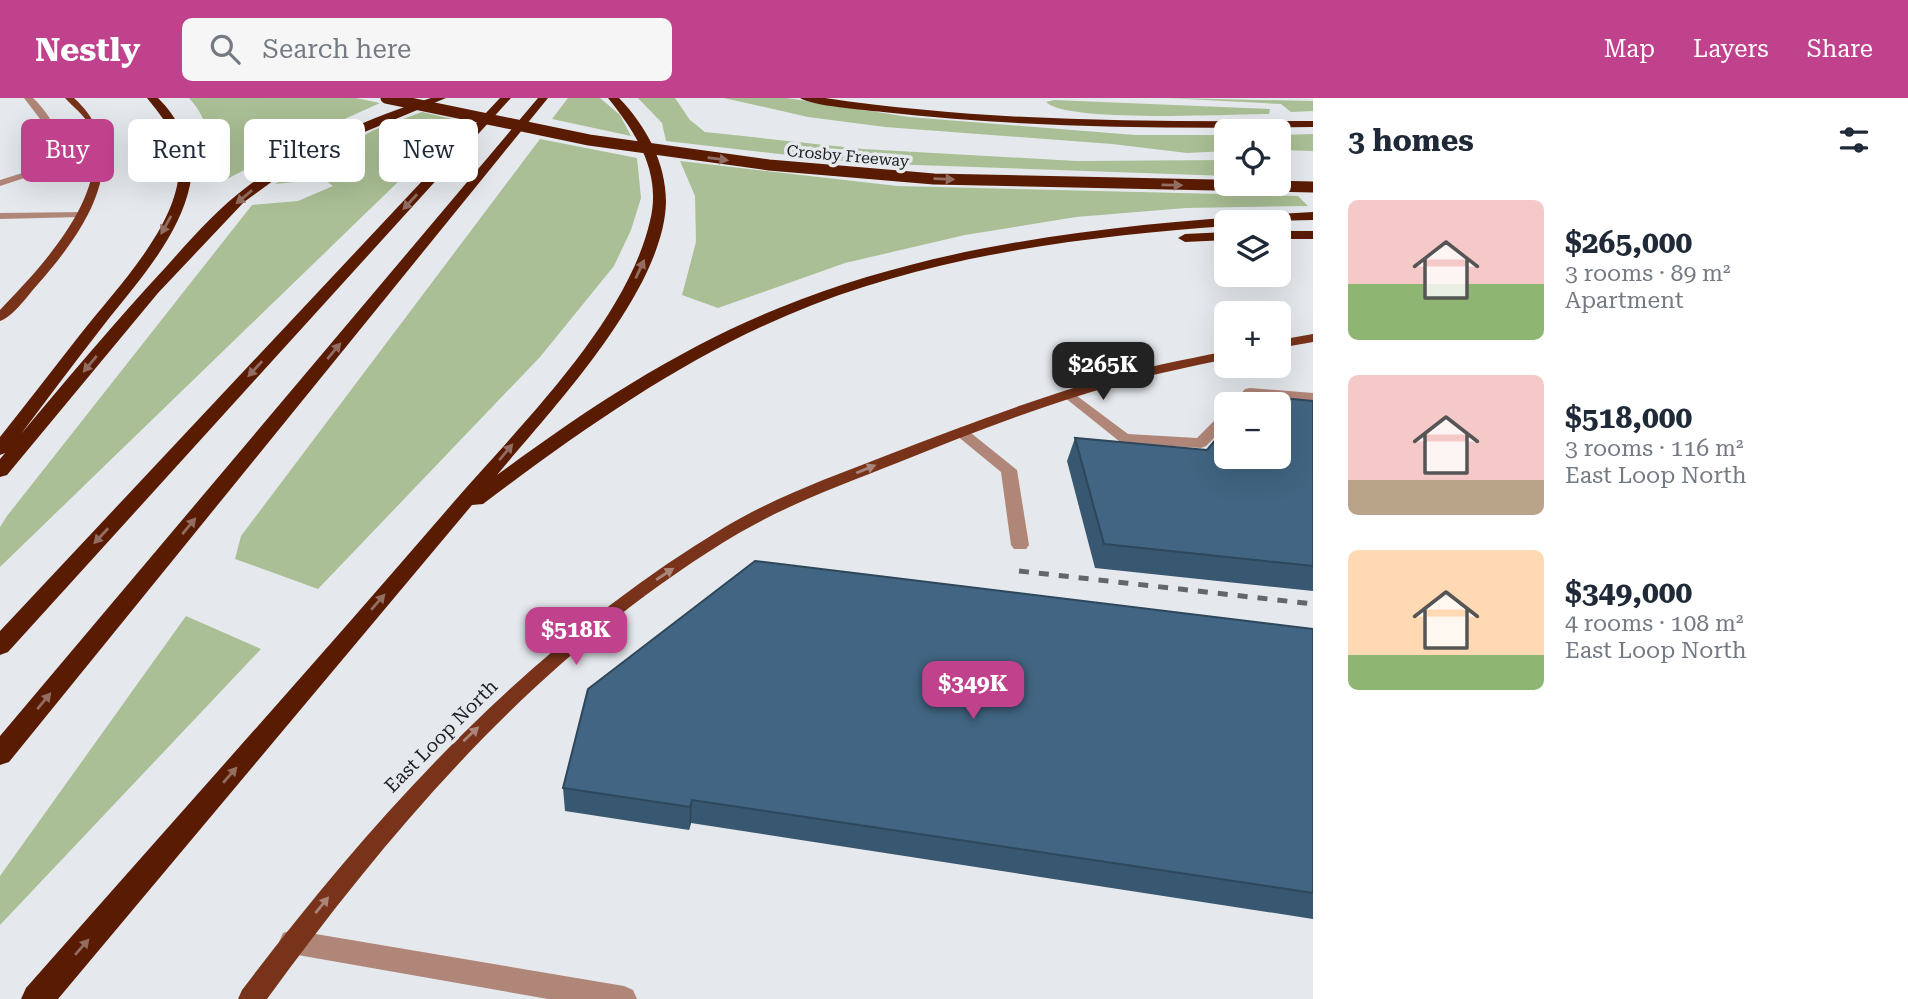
<!DOCTYPE html>
<html lang="en">
<head>
<meta charset="utf-8">
<style>
	body { margin:0; font-family:"Roboto Serif",serif; background:#f6f6f7; color:#1f2937; height:100vh; display:flex; flex-direction:column; font-size:26px; white-space:nowrap }
	* { box-sizing:border-box; margin:0 }
	p { font-size:23px; color:#747a83 }
	.icon { flex:none; width:38px; height:38px; fill:none; stroke:currentColor; stroke-width:2; stroke-linecap:round; stroke-linejoin:round }
	.map { position:relative; flex:1; overflow:hidden }
	.drawer { display:flex; flex-direction:column; background:#fff; width:595px }
	.drawer>* { flex:none }
	.top-card { position:absolute; left:21px; top:21px; width:665px; height:63px; display:flex; gap:14px }
	.tools { position:absolute; left:1214px; top:21px; display:grid; gap:14px }
	.tools a { display:grid; place-items:center; width:77px; height:77px; border-radius:10px; background:#fff; box-shadow:0 7px 28px #0002; font-size:35px }
	.price { position:absolute; translate:-50% -60px; padding:0 16px; border-radius:14px; background:#c0418c; color:#fff; font-size:23px; line-height:46px; filter:drop-shadow(0 2px 4px #0008) }
	.price::after { content:''; position:absolute; left:50%; top:42px; width:21px; height:16px; margin-left:-10px; background:inherit; clip-path:polygon(0 0,100% 0,50% 100%) }
	.price.selected { background:#222; color:#fff }
	ul { padding:0; list-style:none }
	li { display:flex; align-items:center; gap:21px; height:175px; padding:0 35px }
	li span { display:grid; place-items:center; flex:none; width:196px; height:140px; border-radius:10px; color:#555 }
	li>.icon { margin-inline-start:auto }
	span .icon { width:84px; height:84px; fill:#fffc; stroke-width:1 }
	li b { font-size:30px }
	h2 { display:flex; justify-content:space-between; align-items:center; height:84px; padding:0 35px; font-size:30px }
	.chip { padding:0 24px; border-radius:10px; background:#fff; box-shadow:0 7px 28px #0002; font-size:24px; line-height:63px }
	.chip.selected { background:#c0418c; color:#fff }
	header { display:flex; align-items:center; gap:42px; box-sizing:border-box; height:98px; padding:0 35px; background:#c0418c; color:#fff }
	header strong { font-size:33px }
	nav { display:flex; gap:38px; margin-inline-start:auto; font-size:24px }
	.search { width:490px; height:63px; background:#f6f6f7; display:flex; align-items:center; gap:18px; box-sizing:border-box; padding:0 24px; border-radius:10px; color:#747a83; font-size:26px }
	main { display:flex; flex:1; min-height:0 }
	.map>svg:first-child { display:block }
	.forest { fill:#aabf95 }
	.lines { fill:none; stroke-linecap:round; stroke-linejoin:round }
	.minor { fill:#b08678; fill-rule:evenodd }
	.major { fill:#78331a; fill-rule:evenodd }
	.highway { fill:#5a1b03; fill-rule:evenodd }
	.rail { stroke:#646769; stroke-width:5; stroke-dasharray:10 10; stroke-linecap:butt }
	.highway-bridge { stroke:#5a1b03; stroke-width:11 }
	.wall { fill:#385770 }
	.shaded-wall { fill:#2e475b }
	.building { fill:#416582; stroke:#2e475b; stroke-width:2 }
	.oneway { fill:#926d61 }
	.oneway2 { fill:#a98579 }
	.labels { text-anchor:middle; dominant-baseline:central; stroke-width:7; stroke-linejoin:round; paint-order:stroke }
	.far-street-label { font-size:16px; fill:#1b1d1e; stroke:#e5e9ed }
	.street-label { font-size:19px; fill:#1b1d1e; stroke:#e5e9ed }
</style>
</head>
<body>
<header>
<strong>Nestly</strong>
<div class="search"><svg class="icon" aria-label="search" viewBox="0 0 24 24"><circle cx="10" cy="10" r="6"/><path d="M15 15l6 6"/></svg>Search here</div>
<nav><a>Map</a><a>Layers</a><a>Share</a></nav>
</header>
<main>
<div class="map">
<svg width="1313" height="901" viewBox="0 0 1313 901">
	<rect width="100%" height="100%" fill="#e5e9ed"/>
	<path class="forest" d="M189,0H356L380,5L329,28L225,82L214,81C212,51 210,22 189,0Z
		M568,0H600L620,17L631,38L552,21Z
		M638,0H675L690,22L705,34L863,51L1076,63L1227,62V78L859,65L666,43L662,25Z
		M724,0H787L909,19L1135,37H1227V53L1187,55L1112,46L885,29L808,19Z
		M1167,0L1313,3V13L1291,14L1281,6Z
		M1054,2L1270,11L1269,16C1233,16 1065,25 1046,4Z
		M422,14L461,23L0,469V429L7,418L252,107L298,103L333,88L323,81L275,86L374,32Z
		M1313,36V53L1279,52V37Z
		M540,41L637,60L641,100L631,132L614,168L540,259L318,491L235,461L241,438Z
		M680,63L897,88L1298,98L1308,108L1186,110L1076,119L965,137L845,165L718,210L682,197L696,144L695,98Z
		M186,518L261,551L0,827V778Z"/>
	<g class="lines">
		<path class="minor" d="M24,0H33C53,19 62,40 64,67L0,88V82L54,65L47,30Z
			M85,114L86,116L81,119L0,121V115Z
			M1250,290L1313,295V303L1254,299L1247,306H1232L1245,291Z
			M1069,292L1128,336L1197,340L1222,315L1227,314V327L1206,348L1201,350L1124,345L1119,343L1064,299L1062,296L1064,293Z
			M961,329L966,331L1017,372L1029,447L1026,451H1014L1011,447L1001,374L956,337L953,334Z
			M292,832L624,888L633,892L637,901H548L292,856L283,853L279,844L283,835Z"/>
		<path class="major" d="M65,0H74C138,58 83,135 38,186C28,197 14,218 0,223V212C41,169 115,93 89,28C85,17 73,9 65,0Z
			M1313,236V244L1279,250V242Z
			M1227,253V261C1188,269 1149,277 1111,288C1038,309 967,337 897,365C844,386 789,406 739,435C546,550 398,721 267,901H238L242,892C379,712 529,547 725,429C775,399 831,379 885,358C955,331 1025,304 1097,283C1139,270 1183,262 1227,253Z"/>
		<path class="highway" d="M147,0H158C181,23 196,54 190,87C179,140 135,187 103,228C75,264 48,300 21,336C68,280 115,224 165,170C191,141 217,111 248,88C303,48 367,21 431,0H446L331,48L288,72L244,104L158,195L7,377L0,379V361L5,355L0,357V339C27,305 53,271 79,238C113,194 178,129 179,71C180,41 165,22 147,0Z
			M500,0H511L8,554L0,557V533Z
			M538,0H548L9,664L0,667V638Z
			M608,0H619C646,28 666,64 666,104C664,193 552,311 497,377C585,312 677,251 779,210C948,141 1132,125 1313,114V122L1227,124V128C1078,139 926,158 788,217C677,264 579,334 483,406L472,407L58,901H21L26,890C166,731 308,573 446,413C514,333 626,227 650,123C662,75 637,36 608,0Z
			M800,0H825C987,24 1150,24 1313,23V29C1169,31 1026,30 883,14C865,12 812,8 800,0Z
			M1279,133H1313V141H1279Z
			M1227,134V142L1185,144L1178,140L1185,136Z"/>
		<path class="rail" d="M1019,473L1313,506"/>
		<path class="highway-bridge" d="M386,0L589,42L769,67L934,81L1313,89"/>
	</g>
	<path class="wall" d="M1313,303V493L1095,470L1067,363L1075,340L1207,352Z
		M1313,531V821L691,725L689,732L565,713L563,690Z"/>
	<path class="shaded-wall" d="M692,702L691,725L689,732L690,709Z"/>
	<path class="building" d="M1253,297L1313,303V468L1104,446L1075,340L1207,352L1227,328V359H1279V306H1245Z
		M755,463L1313,531V795L692,702L690,709L563,690L588,591Z"/>
	<defs><path id="oneway-solid" d="M-6-.8H1V-3.2L6.5 0L1 3.2V.8H-6Z" transform="scale(1.75)"/></defs>
	<g class="oneway">
		<use href="#oneway-solid" transform="translate(718 61) rotate(7)"/>
		<use href="#oneway-solid" transform="translate(944 81) rotate(2)"/>
		<use href="#oneway-solid" transform="translate(1172 87) rotate(1)"/>
		<use href="#oneway-solid" transform="translate(244 99) rotate(140)"/>
		<use href="#oneway-solid" transform="translate(410 104) rotate(133)"/>
		<use href="#oneway-solid" transform="translate(166 127) rotate(119)"/>
		<use href="#oneway-solid" transform="translate(640 171) rotate(-65)"/>
		<use href="#oneway-solid" transform="translate(334 253) rotate(-50)"/>
		<use href="#oneway-solid" transform="translate(90 266) rotate(130)"/>
		<use href="#oneway-solid" transform="translate(255 271) rotate(133)"/>
		<use href="#oneway-solid" transform="translate(506 354) rotate(-50)"/>
		<use href="#oneway-solid" transform="translate(189 428) rotate(-50)"/>
		<use href="#oneway-solid" transform="translate(101 438) rotate(133)"/>
		<use href="#oneway-solid" transform="translate(378 504) rotate(-49)"/>
		<use href="#oneway-solid" transform="translate(44 603) rotate(-50)"/>
		<use href="#oneway-solid" transform="translate(230 677) rotate(-49)"/>
		<use href="#oneway-solid" transform="translate(82 849) rotate(-49)"/>
	</g>
	<g class="oneway2">
		<use href="#oneway-solid" transform="translate(866 371) rotate(-22)"/>
		<use href="#oneway-solid" transform="translate(665 476) rotate(-33)"/>
		<use href="#oneway-solid" transform="translate(471 636) rotate(-43)"/>
		<use href="#oneway-solid" transform="translate(322 807) rotate(-51)"/>
	</g>
	<g class="labels">
		<g class="far-street-label">
			<text transform="translate(848 58) rotate(5)">Crosby Freeway</text>
		</g>
		<g class="street-label">
			<text transform="translate(441 638) rotate(-45)">East Loop North</text>
		</g>
	</g>
</svg>
<div class="tools">
<a><svg class="icon" aria-label="locate" viewBox="0 0 24 24"><circle cx="12" cy="12" r="6"/><path d="M12 2v4M12 18v4M2 12h4M18 12h4"/></svg></a>
<a><svg class="icon" aria-label="layers" viewBox="0 0 24 24"><path d="M12 4l9 5-9 5-9-5zM3 14l9 5 9-5"/></svg></a>
<a>+</a>
<a>−</a>
</div>
<b class="price selected" style="left:1103px;top:304px">$265K</b>
<b class="price" style="left:576px;top:569px">$518K</b>
<b class="price" style="left:973px;top:623px">$349K</b>
<div class="top-card">
<a class="chip selected">Buy</a>
<a class="chip">Rent</a>
<a class="chip">Filters</a>
<a class="chip">New</a>
</div>
</div>
<section class="drawer">
<h2>3 homes<svg class="icon" aria-label="filters" viewBox="0 0 24 24"><path d="M4 7h16M4 17h16"/><circle cx="9" cy="7" r="2"/><circle cx="15" cy="17" r="2"/></svg></h2>
<ul>
<li><span style="background:linear-gradient(#f6c9c9 60%,#8fb573 0)"><svg class="icon" aria-label="home" viewBox="0 0 24 24"><path d="M3 11l9-7 9 7M6 9v11h12V9"/></svg></span><div><b>$265,000</b><p>3 rooms · 89 m²</p><p>Apartment</p></div></li>
<li><span style="background:linear-gradient(#f6c9c9 75%,#b9a48a 0)"><svg class="icon" aria-label="home" viewBox="0 0 24 24"><path d="M3 11l9-7 9 7M6 9v11h12V9"/></svg></span><div><b>$518,000</b><p>3 rooms · 116 m²</p><p>East Loop North</p></div></li>
<li><span style="background:linear-gradient(#ffd9b3 75%,#8fb573 0)"><svg class="icon" aria-label="home" viewBox="0 0 24 24"><path d="M3 11l9-7 9 7M6 9v11h12V9"/></svg></span><div><b>$349,000</b><p>4 rooms · 108 m²</p><p>East Loop North</p></div></li>
</ul>
</section>
</main>
</body>
</html>
